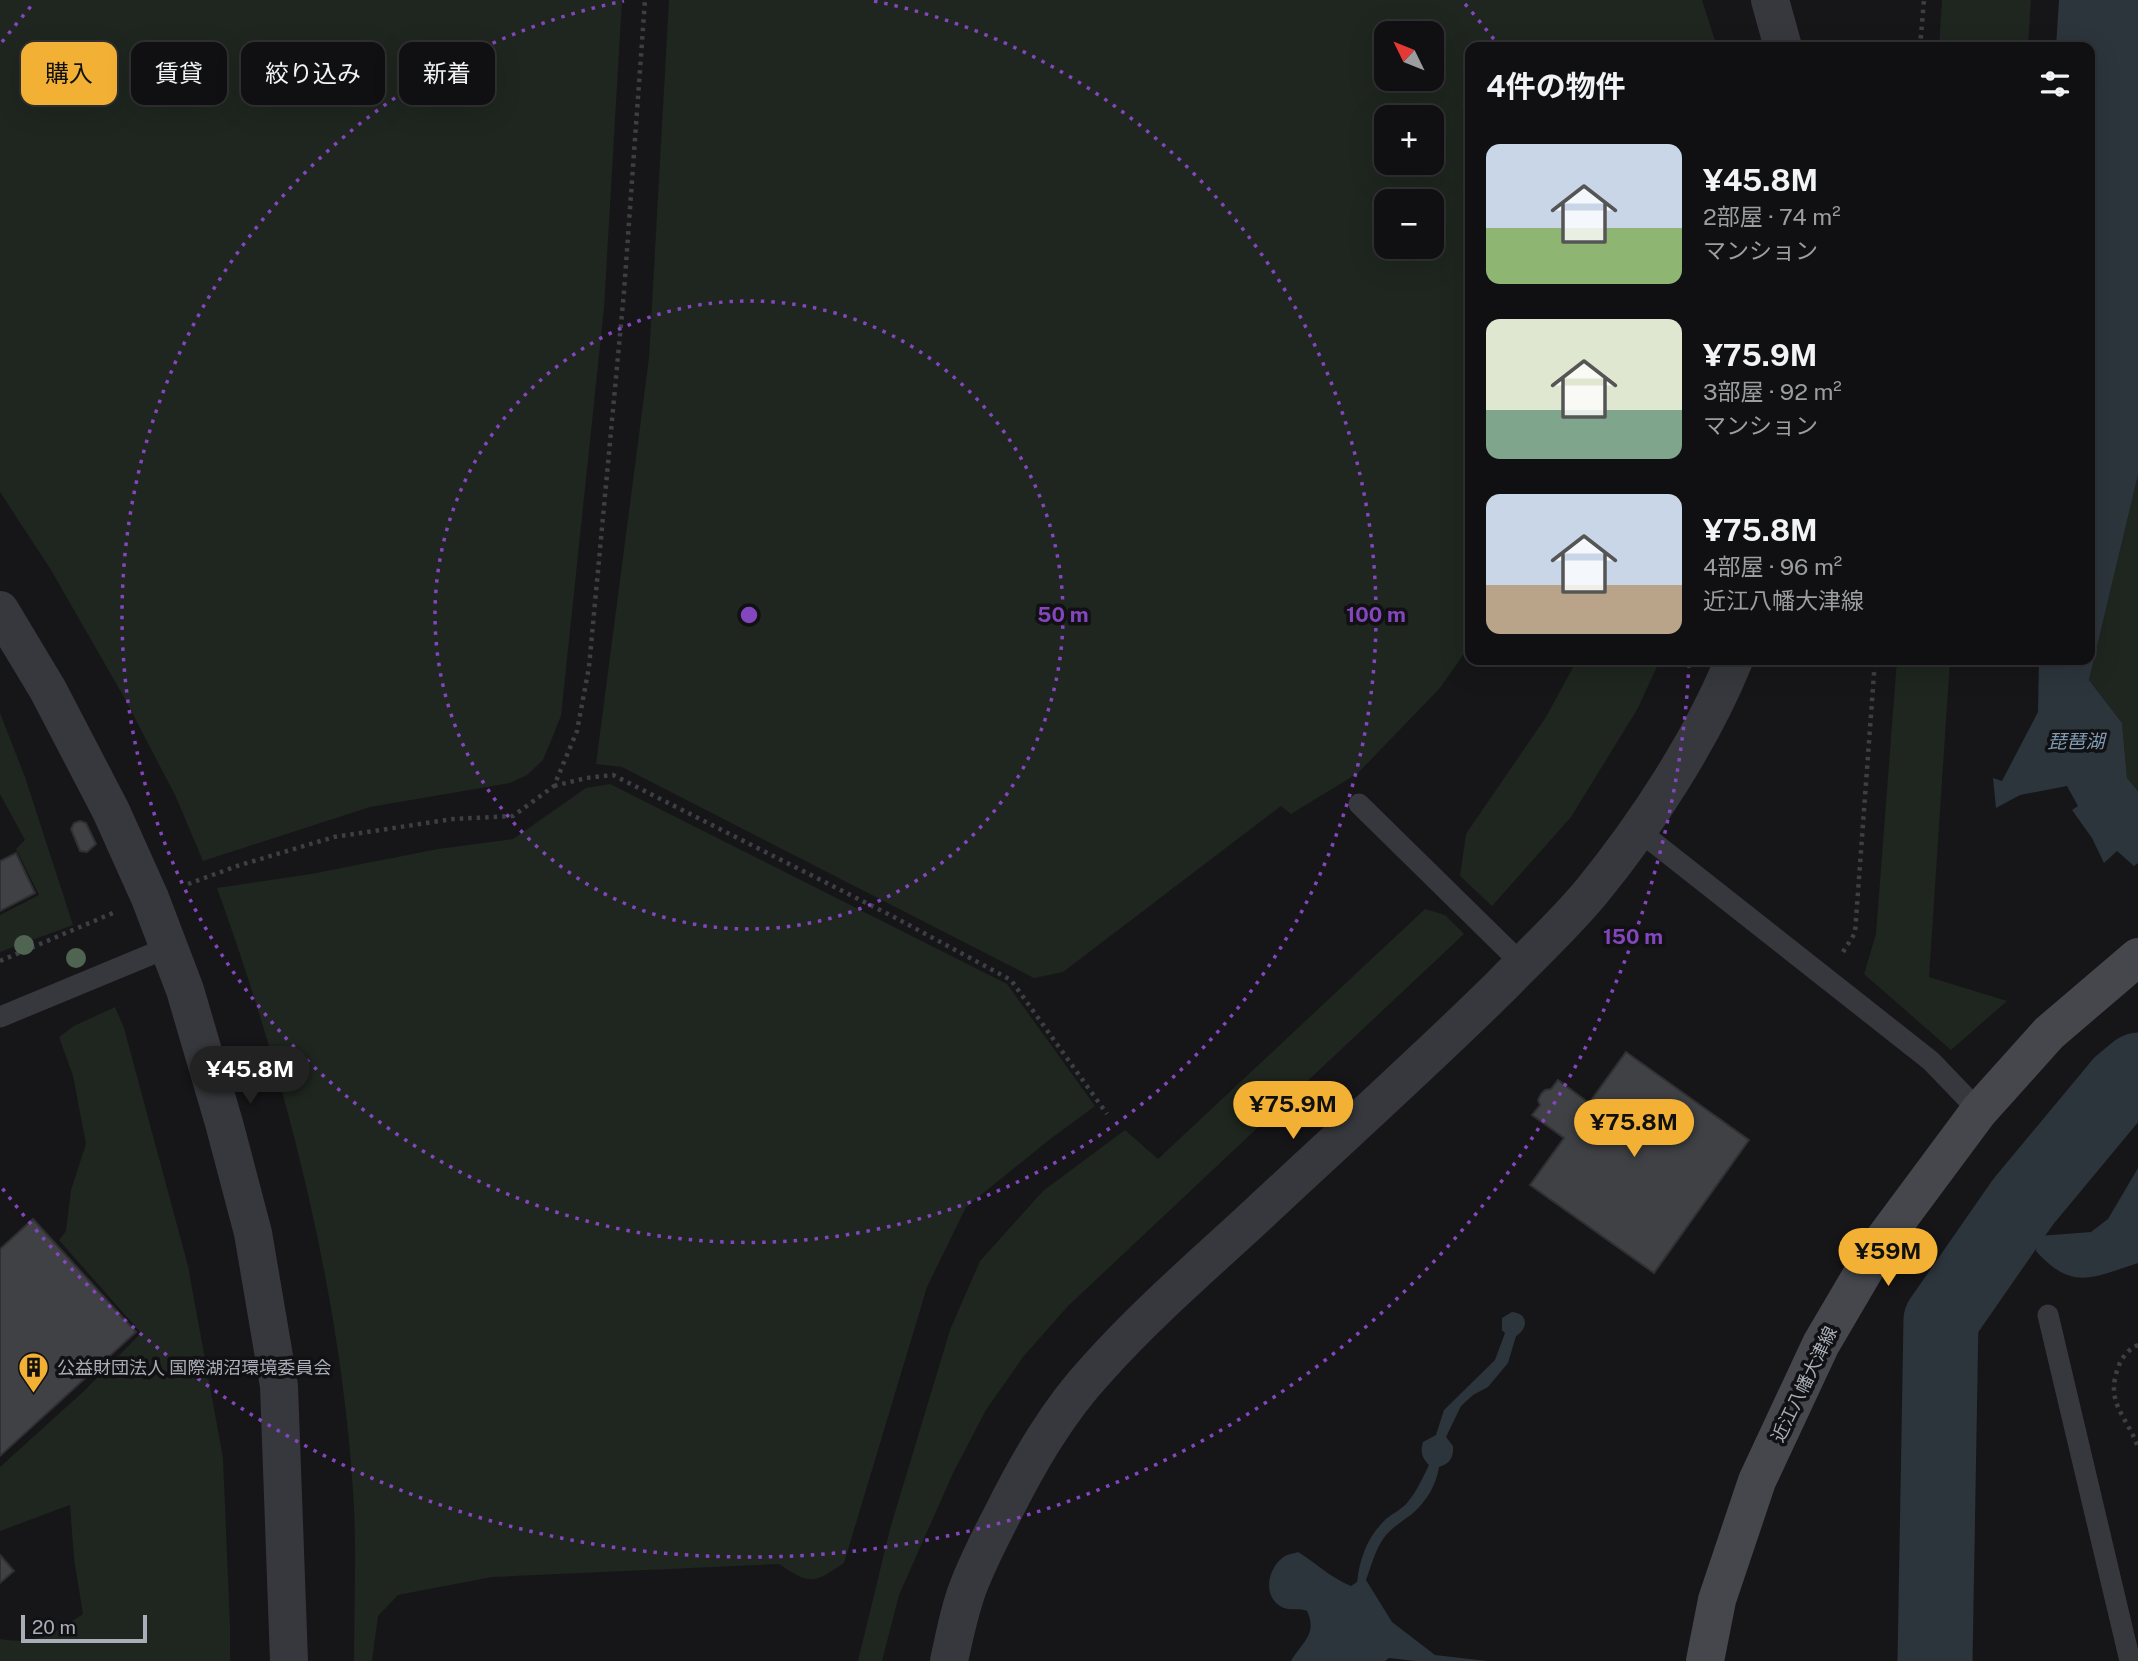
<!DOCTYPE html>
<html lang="ja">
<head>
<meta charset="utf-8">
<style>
	body { margin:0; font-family:"Public Sans","Noto Sans JP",sans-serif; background:#1e1e20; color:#f1f3f6; height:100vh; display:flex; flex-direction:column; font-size:26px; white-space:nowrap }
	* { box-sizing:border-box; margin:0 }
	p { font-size:23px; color:#9c9d9f }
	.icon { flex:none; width:38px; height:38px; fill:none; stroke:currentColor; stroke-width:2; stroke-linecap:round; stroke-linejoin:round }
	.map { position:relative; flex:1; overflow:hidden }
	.panel { position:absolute; left:1465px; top:42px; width:630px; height:623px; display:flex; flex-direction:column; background:#101012; border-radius:14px; box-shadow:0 7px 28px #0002,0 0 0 2px #303032 }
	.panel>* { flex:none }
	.guide { position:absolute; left:21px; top:42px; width:665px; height:63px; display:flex; gap:14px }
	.needle { width:46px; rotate:313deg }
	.tools { position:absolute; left:1374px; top:21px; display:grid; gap:14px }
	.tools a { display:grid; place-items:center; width:70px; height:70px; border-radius:14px; background:#101012; box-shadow:0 7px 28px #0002,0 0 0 2px #303032; font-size:35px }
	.scale { position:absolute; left:21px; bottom:18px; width:126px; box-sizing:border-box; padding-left:7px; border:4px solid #a8adb8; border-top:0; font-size:19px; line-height:24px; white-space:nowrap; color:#a8adb8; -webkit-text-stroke:5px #111113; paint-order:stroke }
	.price { position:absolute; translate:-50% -60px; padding:0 16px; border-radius:24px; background:#f2b134; color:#111; font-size:23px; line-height:46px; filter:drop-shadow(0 2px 4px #0008) }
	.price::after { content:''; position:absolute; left:50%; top:42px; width:21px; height:16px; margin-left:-10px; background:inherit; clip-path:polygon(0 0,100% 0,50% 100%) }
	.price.current { background:#222; color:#fff }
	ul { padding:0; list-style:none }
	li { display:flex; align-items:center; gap:21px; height:175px; padding:0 21px }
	li span { display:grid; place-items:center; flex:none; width:196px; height:140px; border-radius:14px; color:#555 }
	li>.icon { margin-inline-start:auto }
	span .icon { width:84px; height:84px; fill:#fffc; stroke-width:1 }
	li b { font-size:30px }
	h2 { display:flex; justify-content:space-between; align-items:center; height:84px; padding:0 21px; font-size:30px }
	.chip { padding:0 24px; border-radius:14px; background:#101012; box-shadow:0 7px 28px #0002,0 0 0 2px #303032; font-size:24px; line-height:63px }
	.chip.current { background:#f2b134; color:#111 }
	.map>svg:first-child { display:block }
	.green { fill:#1e261f; fill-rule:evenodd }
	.water { fill:#2c353c }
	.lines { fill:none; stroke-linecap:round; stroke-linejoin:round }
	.river { stroke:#2c353c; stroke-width:75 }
	.building { fill:#404145; stroke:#303034; stroke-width:2 }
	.path { stroke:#3d3f44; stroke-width:4.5; stroke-dasharray:3.5 5; stroke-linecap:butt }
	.service { stroke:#37383d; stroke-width:21 }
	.minor { stroke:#37383d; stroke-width:38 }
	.secondary { stroke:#45474d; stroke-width:38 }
	.tree { fill:#506452 }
	.ring { fill:none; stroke:#8446be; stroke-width:3.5; stroke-dasharray:3.5 7 }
	.labels { text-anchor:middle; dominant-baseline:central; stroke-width:7; stroke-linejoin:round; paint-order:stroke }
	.poi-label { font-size:18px; fill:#a8adb8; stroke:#111113; text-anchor:start }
	.street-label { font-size:18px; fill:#a8adb8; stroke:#111113 }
	.water-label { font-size:19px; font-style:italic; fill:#7f9bb3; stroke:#111113 }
	.centre { fill:#8446be; stroke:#111113; stroke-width:3.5 }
	.ring-label { font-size:21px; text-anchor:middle; font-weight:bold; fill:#8446be; stroke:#111113; stroke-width:7; stroke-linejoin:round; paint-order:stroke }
</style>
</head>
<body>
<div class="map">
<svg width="2138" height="1661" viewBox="0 0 2138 1661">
	<rect width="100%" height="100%" fill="#161618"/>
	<path class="green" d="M0,0H622L604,308L561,716L543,760L527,775L510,783L370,807L203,861L176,797L125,699L51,570L0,492Z
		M669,0H1702L1717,47H1470V645L1440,688L1358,773L1291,814L1281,806L1063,972L1034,978L622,767L596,764L649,358ZM1386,33H1432V79H1386ZM1386,117H1432V163H1386ZM1432,201V247H1386V201Z
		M1942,0H2031L2028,44L2025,47H1939Z
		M2138,475V791L2127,778L2122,723L2089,680Z
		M1577,660H1660L1638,708L1571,817L1492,906L1460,876L1466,834L1546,717Z
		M1897,660H1950L1929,977L2007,1001L1951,1050L1864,974L1876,934Z
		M0,713L25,777L73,925L0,952V915L39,895L16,849L25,840L0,794Z
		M610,784L1007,984L1095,1106L1049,1140L966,1207L927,1287L844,1563C813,1584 810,1585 779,1564L492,1577L398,1595L378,1616L372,1661H354C354,1605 357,1547 353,1491C340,1289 286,1079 217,888L311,874L438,849L513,839L586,788Z
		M1425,909L1445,915L1464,934L1068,1306L1023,1357L986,1410L954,1471L899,1595L882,1661H858L890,1529L950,1330L980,1261L1043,1191L1125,1130L1158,1159Z
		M115,1007L124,1028L188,1266L223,1458L230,1627V1661H0V1639C38,1645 53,1634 83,1614L74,1559L70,1505L0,1531V1467L84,1391L141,1333L59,1240L66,1231L71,1190L86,1144L73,1076L59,1037L74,1026Z"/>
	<path class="water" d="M2059,0H2138V475L2089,680L2122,723L2127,778L2138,791V863L2134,866L2117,851L2104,863L2092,838L2072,810L2078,806L2067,786L2020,795L1996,808L1993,778L2002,781L2038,712L2039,660H2090V47H2056Z
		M2138,1168V1263C2092,1278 2072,1291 2036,1251L2039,1236L2091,1232L2108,1219Z
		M1512,1312C1528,1313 1529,1328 1516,1336L1508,1363L1488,1387L1473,1395L1461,1406L1446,1437L1453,1446C1454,1457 1450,1464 1439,1467C1436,1486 1426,1502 1412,1514C1403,1521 1394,1526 1386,1535C1375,1549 1372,1564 1366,1580L1392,1622L1435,1655L1487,1661H1415L1389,1658L1385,1661H1291C1302,1642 1318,1634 1307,1611C1298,1607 1289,1612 1280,1606C1261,1594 1269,1564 1287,1555C1289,1554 1296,1553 1298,1552C1316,1563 1331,1578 1351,1586L1357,1582C1360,1558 1367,1537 1386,1519C1393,1513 1401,1510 1407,1503C1417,1491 1422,1479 1429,1465C1422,1458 1420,1452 1423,1442L1436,1435L1444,1410L1495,1360L1505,1333L1502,1330V1318Z"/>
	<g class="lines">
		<path class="river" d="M1935,1661L1941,1320L2023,1202L2121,1084L2138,1070"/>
	</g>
	<path class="building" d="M80,821L86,823L96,844L87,852L80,851L71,829L74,823Z
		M16,853L35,893L0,911V861Z
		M1626,1052L1749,1140L1654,1273L1530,1185L1564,1138L1532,1115L1540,1105L1538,1100L1541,1094L1545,1090L1551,1089L1558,1080L1589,1103Z
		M33,1219L136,1332L0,1456V1249Z
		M0,1555L14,1571L0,1583Z"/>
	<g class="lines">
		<path class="path" d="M1920,47L1924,0
			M554,786L586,778L613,775L894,917L1011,980L1107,1114
			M188,884L237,866L334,837L453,819L513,816L554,786L577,731L589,667L624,292L645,0
			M1843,952L1855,933L1875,660
			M0,961L113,913
			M2138,1345C2129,1349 2123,1356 2119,1365C2104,1403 2126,1414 2138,1447"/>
		<path class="service" d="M1359,804L1522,964
			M1638,830L1931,1061L1979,1111
			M0,1017L169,947
			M2048,1315L2130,1661"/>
		<path class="minor" d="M1770,0L1783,47
			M0,610L48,690L111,811L150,898L185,990L224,1123L253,1233L279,1386L289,1661
			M949,1661C955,1634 960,1606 971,1580C980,1558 991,1536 1002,1515C1028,1463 1057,1412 1097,1369C1146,1314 1202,1266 1256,1216C1338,1139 1422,1064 1502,985C1532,954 1564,925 1592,891C1646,825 1702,739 1734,660"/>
		<path class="secondary" d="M1705,1661L1717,1600L1757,1481L1821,1344L1878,1247L1979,1111L2049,1033L2138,957"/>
	</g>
	<g class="tree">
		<circle cx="24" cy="945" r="10"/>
		<circle cx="76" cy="958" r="10"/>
	</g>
	<g class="ring">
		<circle cx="749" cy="615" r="314"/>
		<path d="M874 1A627 627 0 1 1 624 1"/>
		<path d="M1689 664A941 941 0 0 1 2 1188M2 42A941 941 0 0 1 33 4M1465 4A941 941 0 0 1 1496 42"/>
	</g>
	<defs>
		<symbol id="building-pin" viewBox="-11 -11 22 30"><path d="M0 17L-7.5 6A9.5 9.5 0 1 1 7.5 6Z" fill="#f2b134" stroke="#111113"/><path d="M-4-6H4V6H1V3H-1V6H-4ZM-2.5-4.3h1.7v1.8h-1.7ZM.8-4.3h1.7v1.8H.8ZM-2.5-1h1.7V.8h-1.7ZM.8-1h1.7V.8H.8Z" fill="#111"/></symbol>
	</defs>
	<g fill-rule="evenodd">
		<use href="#building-pin" x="16" y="1350" width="35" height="47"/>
	</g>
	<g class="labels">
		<g class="poi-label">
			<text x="57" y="1367">公益財団法人 国際湖沼環境委員会</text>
		</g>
		<g class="street-label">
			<text transform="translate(1804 1384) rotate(-64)">近江八幡大津線</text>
		</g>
		<g class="water-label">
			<text x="2076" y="741">琵琶湖</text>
		</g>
	</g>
	<circle cx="749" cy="615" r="10" class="centre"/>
	<g class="ring-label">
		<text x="1063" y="622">50 m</text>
		<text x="1376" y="622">100 m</text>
		<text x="1633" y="944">150 m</text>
	</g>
</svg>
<div class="tools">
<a><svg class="needle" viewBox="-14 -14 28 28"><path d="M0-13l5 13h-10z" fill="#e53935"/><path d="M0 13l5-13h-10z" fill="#9c9d9f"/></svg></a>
<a>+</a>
<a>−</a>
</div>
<div class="scale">20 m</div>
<b class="price current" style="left:250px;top:1106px">¥45.8M</b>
<b class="price" style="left:1293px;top:1141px">¥75.9M</b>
<b class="price" style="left:1634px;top:1159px">¥75.8M</b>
<b class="price" style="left:1888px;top:1288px">¥59M</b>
<div class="guide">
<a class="chip current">購入</a>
<a class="chip">賃貸</a>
<a class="chip">絞り込み</a>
<a class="chip">新着</a>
</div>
<section class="panel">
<h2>4件の物件<svg class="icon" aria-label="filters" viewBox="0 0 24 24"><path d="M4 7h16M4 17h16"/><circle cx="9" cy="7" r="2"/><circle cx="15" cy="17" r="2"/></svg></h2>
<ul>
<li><span style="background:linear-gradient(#c9d6e8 60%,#8fb573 0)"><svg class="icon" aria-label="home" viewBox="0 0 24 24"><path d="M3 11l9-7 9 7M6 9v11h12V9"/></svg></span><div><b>¥45.8M</b><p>2部屋 · 74 m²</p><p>マンション</p></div></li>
<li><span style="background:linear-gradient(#dfe7d0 65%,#7fa58c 0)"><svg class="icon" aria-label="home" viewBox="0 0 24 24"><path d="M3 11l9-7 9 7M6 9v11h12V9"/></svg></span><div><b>¥75.9M</b><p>3部屋 · 92 m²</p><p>マンション</p></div></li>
<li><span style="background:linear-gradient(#c9d6e8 65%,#b9a48a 0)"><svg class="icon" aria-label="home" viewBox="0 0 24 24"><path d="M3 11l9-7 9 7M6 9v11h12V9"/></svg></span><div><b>¥75.8M</b><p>4部屋 · 96 m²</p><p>近江八幡大津線</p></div></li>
</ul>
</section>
</div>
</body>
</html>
